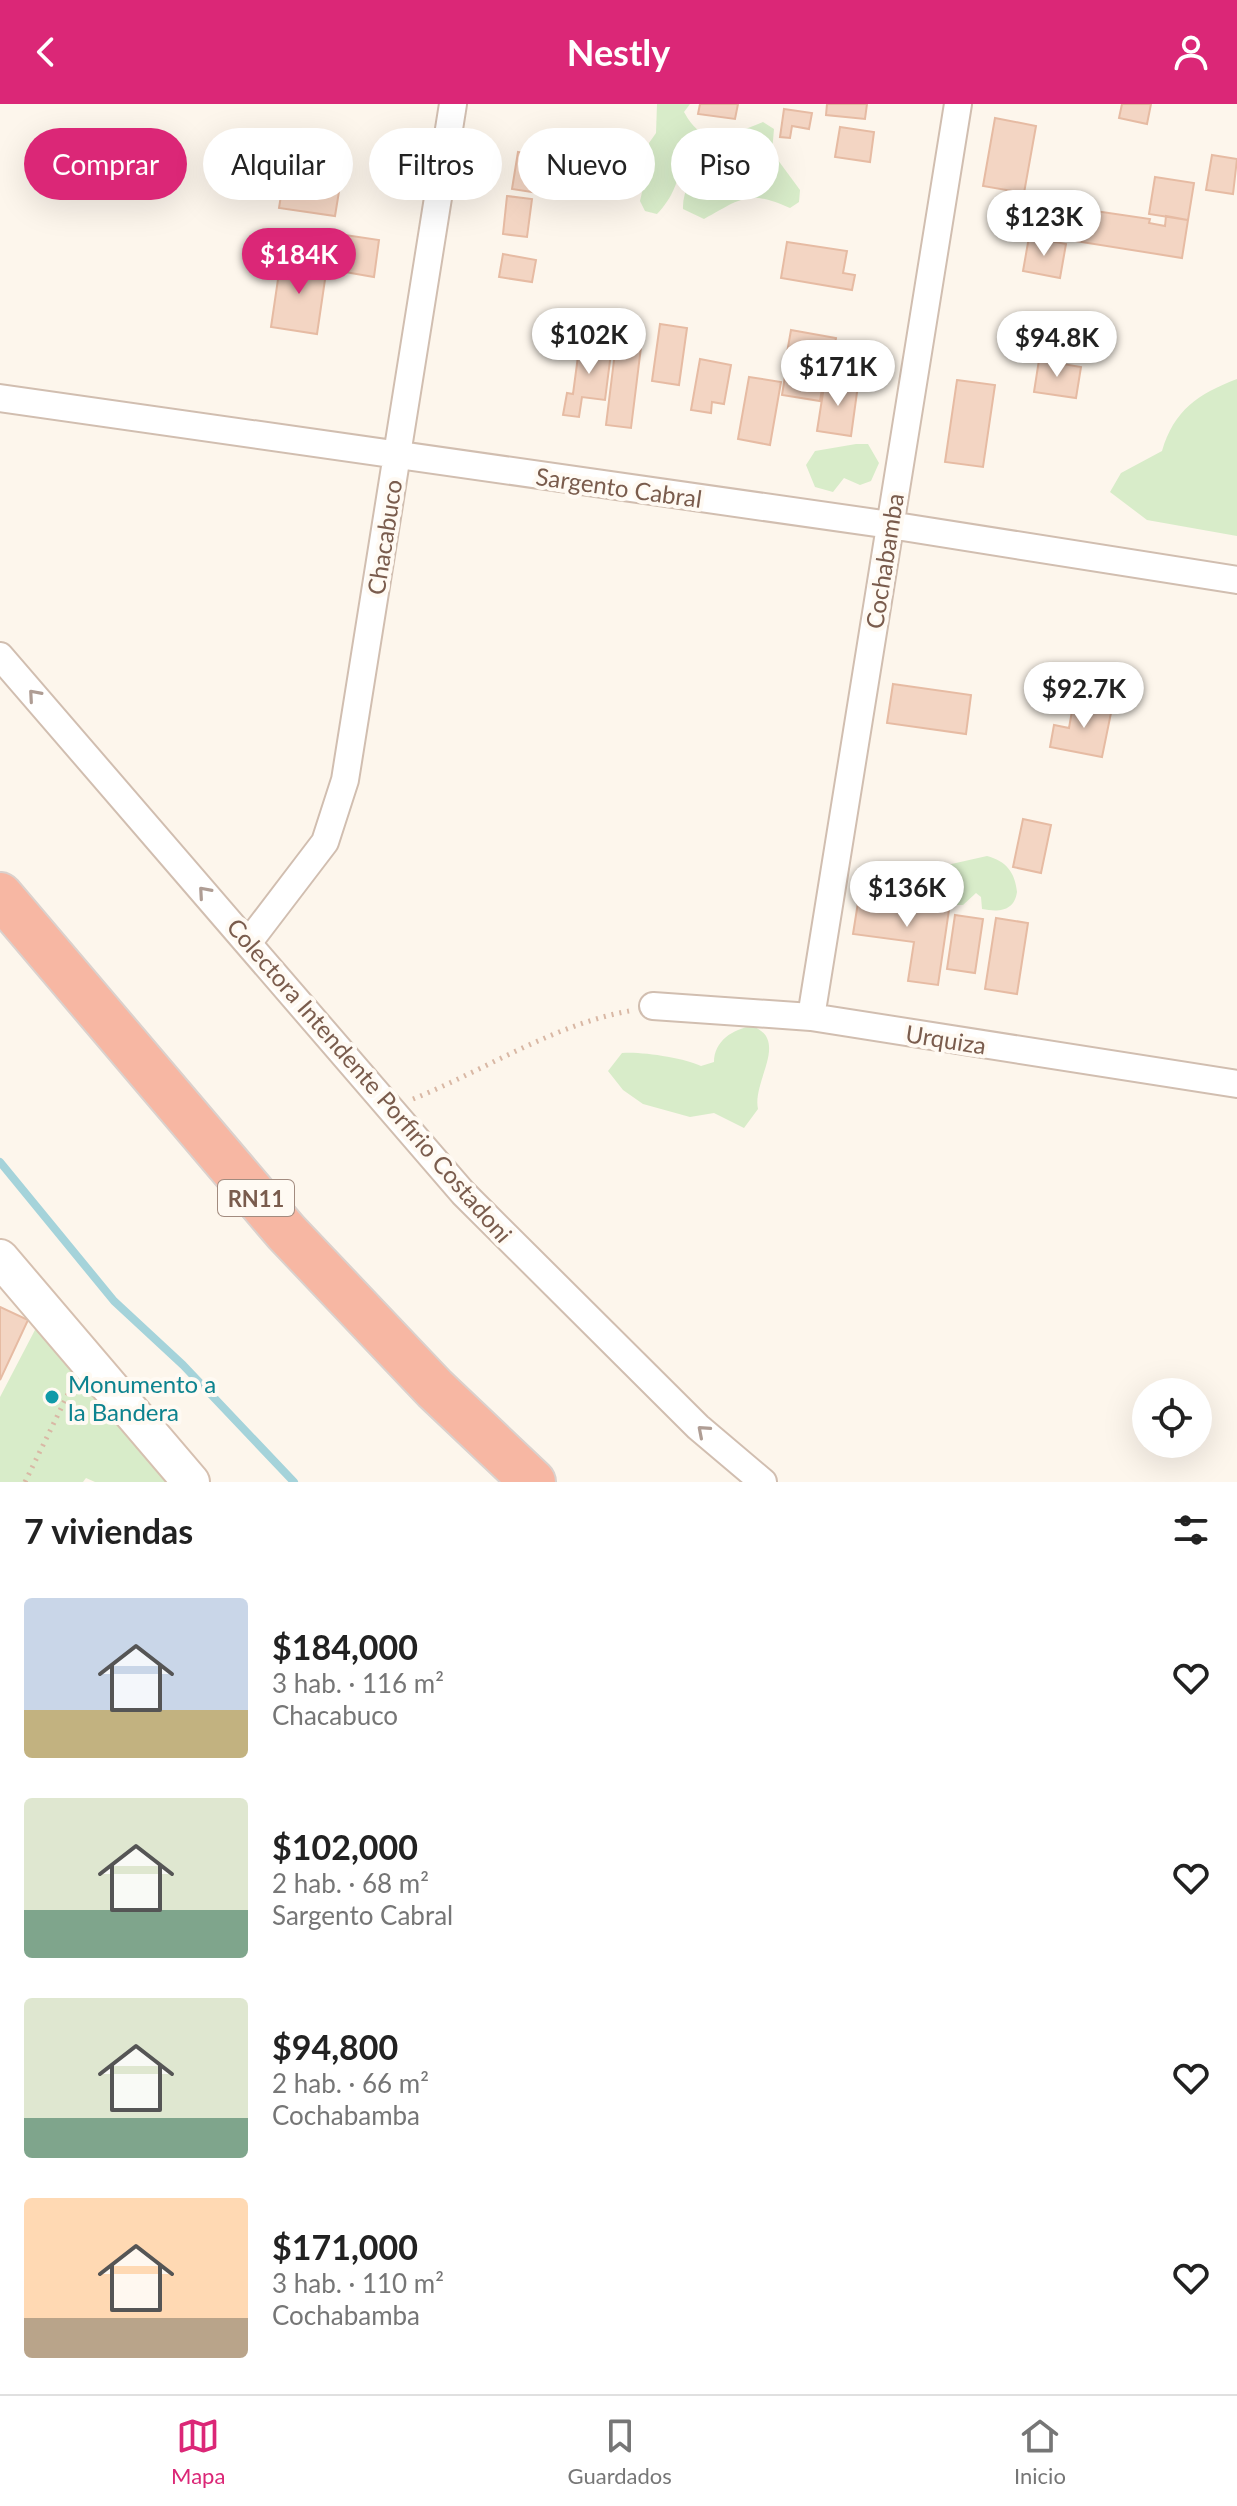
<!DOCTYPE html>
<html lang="es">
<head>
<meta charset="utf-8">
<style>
	body { margin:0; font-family:Lato,sans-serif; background:#f6f6f6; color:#222; height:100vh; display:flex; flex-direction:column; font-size:30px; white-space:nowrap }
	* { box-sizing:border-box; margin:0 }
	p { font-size:26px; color:#767676 }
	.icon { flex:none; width:44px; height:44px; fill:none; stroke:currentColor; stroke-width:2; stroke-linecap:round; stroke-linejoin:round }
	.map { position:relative; height:1378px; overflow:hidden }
	.sheet { display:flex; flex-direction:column; background:#fff; flex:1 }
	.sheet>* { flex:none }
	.banner { position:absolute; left:24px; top:24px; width:800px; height:72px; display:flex; gap:16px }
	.fabs { position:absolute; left:1132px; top:1274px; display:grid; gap:16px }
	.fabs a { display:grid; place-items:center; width:80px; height:80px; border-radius:50%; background:#fff; box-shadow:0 8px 32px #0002; font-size:40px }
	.price { position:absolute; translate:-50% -68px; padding:0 18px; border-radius:28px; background:#fff; color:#222; font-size:26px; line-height:52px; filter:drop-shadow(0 2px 4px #0008) }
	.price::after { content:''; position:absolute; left:50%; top:48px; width:24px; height:18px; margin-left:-12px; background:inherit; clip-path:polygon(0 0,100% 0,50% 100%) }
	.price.active { background:#db2777; color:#fff }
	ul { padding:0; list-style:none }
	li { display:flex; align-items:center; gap:24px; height:200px; padding:0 24px }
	li span { display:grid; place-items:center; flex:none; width:224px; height:160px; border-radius:8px; color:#555 }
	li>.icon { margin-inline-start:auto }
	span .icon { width:96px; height:96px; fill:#fffc; stroke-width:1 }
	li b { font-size:34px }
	h2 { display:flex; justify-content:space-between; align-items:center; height:96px; padding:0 24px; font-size:34px }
	.chip { padding:0 28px; border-radius:36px; background:#fff; box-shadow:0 8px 32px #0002; font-size:28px; line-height:72px }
	.chip.active { background:#db2777; color:#fff }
	header { display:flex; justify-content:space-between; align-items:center; height:104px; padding:0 24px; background:#db2777; color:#fff; font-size:36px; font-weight:700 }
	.tab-bar { display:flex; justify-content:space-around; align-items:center; height:112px; border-top:2px solid #e0e0e0; background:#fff; font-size:22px; color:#767676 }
	.tab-bar a { display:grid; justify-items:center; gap:4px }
	.tab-bar .active { color:#db2777 }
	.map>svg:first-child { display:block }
	.green { fill:#d8ecc9 }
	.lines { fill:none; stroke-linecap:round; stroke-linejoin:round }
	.stream { stroke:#a5d3da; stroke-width:8 }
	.building { fill:#f3d5c3; stroke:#e6bba3; stroke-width:2 }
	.street-casing { stroke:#d1beb0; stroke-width:30 }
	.secondary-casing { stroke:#d6c0b0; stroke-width:40 }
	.highway-casing { stroke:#dad1cd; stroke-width:48 }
	.path { stroke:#d9b8a5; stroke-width:5; stroke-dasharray:2 6; stroke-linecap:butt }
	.street { stroke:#fff; stroke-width:26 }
	.secondary { stroke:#fff; stroke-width:36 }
	.highway { stroke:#f7b7a3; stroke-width:44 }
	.oneway { stroke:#af9d94 }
	.culture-dot { fill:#0f9aa8; stroke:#fffaf3; stroke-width:3 }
	.labels { text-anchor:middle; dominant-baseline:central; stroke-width:8; stroke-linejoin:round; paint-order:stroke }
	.shield { fill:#fffaf3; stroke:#a28b7f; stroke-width:2 }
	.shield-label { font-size:22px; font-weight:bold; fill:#7a5c4d }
	.street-label { font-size:24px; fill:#7a5c4d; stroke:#fffaf3 }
	.culture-label { font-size:24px; fill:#0d838f; stroke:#fffaf3; text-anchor:start }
</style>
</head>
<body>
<header><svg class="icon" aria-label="back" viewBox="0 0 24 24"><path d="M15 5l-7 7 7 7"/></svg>Nestly<svg class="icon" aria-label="person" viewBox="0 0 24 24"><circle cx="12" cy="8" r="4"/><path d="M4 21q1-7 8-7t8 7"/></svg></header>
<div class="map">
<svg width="1237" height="1378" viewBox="0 0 1237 1378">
	<rect width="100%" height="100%" fill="#fdf6ec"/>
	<path class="green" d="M657,0H690L684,8C706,48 729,31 763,18L774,25L772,48L800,86L799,98L790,104C748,85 741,95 704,115L683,105C682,84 698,67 693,48L681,47C683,69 673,94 657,110L645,107L640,97L648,62L649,39L656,29Z
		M1237,275V432L1147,416L1110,388L1121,369L1162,347C1174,306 1198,290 1237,275Z
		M856,340H868L879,359L871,377L860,381L844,374L833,388L815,383L806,361L815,347Z
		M987,752C1006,757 1015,768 1017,788C1014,808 998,808 982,805L981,793L976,789L963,801H957L952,791L941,788L938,778L947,761Z
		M752,922C790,936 752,977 758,1005L744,1024L714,1009L690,1013L643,1000L623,986L608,967L622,949C640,947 685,954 701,962L714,958C714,937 733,925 752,922Z
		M36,1224L174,1378H95L86,1374L83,1378H0V1293Z"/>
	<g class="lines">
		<path class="stream" d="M0,1058L114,1197L183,1261L294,1378"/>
	</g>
	<path class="building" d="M700,0H738L735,15L698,10Z
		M827,0H867L865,15L826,11Z
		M1122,0H1151L1147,20L1119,14Z
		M784,5L812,9L809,25L792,22L790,34L780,33Z
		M995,14L1036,22L1024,89L983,82Z
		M840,23L874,28L870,58L835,53Z
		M518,48L576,57L571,94L512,85Z
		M1212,51L1237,55L1233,90L1206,86Z
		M285,67L341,75L335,112L279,104Z
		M1155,73L1194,79L1188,116L1149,110Z
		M507,92L532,95L527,133L503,130Z
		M1068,103L1150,115L1149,119L1165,122L1166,112L1188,116L1182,154L1050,133L1054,111L1066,113Z
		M345,131L379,136L374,173L339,167Z
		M1029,133L1066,140L1060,174L1023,167Z
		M787,138L847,147L843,169L855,171L852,186L781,174Z
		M503,150L536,156L532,178L499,173Z
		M281,155L327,162L317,230L271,223Z
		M660,220L687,224L679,281L652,277Z
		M791,226L836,234L833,252L842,253L839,269L785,260Z
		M580,237L612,241L605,296L582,293L579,313L563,311L567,289L573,290Z
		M616,240L641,243L631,324L606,321Z
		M700,255L731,261L724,300L712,298L711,309L691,306Z
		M1039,256L1081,263L1076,294L1034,288Z
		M787,260L825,267L820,297L782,291Z
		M749,273L781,278L770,341L738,335Z
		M825,276L858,281L851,332L817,327Z
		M957,276L995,281L983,363L945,358Z
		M893,580L971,591L966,630L887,619Z
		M1074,596L1112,604L1102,653L1050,643L1054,621L1069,624Z
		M1023,715L1051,721L1041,769L1013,763Z
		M860,786L950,799L938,881L908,877L914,838L853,830Z
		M955,811L983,815L975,869L947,865Z
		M996,814L1028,819L1017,890L985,885Z
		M0,1203L28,1216L0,1276Z"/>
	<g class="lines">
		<defs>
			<path id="street" d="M0,294L890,421L1237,476
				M0,552L463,1089L698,1323L763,1378
				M248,839L325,738L345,676L453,0
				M653,902L811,913L1237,980
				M811,913L958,0"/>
			<path id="secondary" d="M0,1154L191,1378"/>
			<path id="highway" d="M0,791L286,1128L435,1285L533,1378"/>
		</defs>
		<use href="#street" class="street-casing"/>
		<use href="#secondary" class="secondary-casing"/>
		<use href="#highway" class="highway-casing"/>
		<path class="path" d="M413,995C485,966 553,921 629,907
			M25,1378L70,1286"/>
		<use href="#street" class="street"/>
		<use href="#secondary" class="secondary"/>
		<use href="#highway" class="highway"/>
	</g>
	<defs><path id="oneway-chevron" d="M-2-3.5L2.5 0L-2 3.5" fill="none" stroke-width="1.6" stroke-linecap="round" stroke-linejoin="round" transform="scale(2)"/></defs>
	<g class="oneway">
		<use href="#oneway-chevron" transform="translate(34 591) rotate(-131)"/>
		<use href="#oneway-chevron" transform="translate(204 788) rotate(-131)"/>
		<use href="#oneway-chevron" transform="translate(703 1327) rotate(-139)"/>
	</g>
	<circle class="culture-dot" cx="52" cy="1293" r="8"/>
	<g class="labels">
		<rect class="shield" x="218" y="1076" width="76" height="36" rx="6"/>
		<g class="shield-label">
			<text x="256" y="1094">RN11</text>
		</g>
		<g class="street-label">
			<text transform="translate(619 383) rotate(8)">Sargento Cabral</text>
			<text transform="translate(384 433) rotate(-81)">Chacabuco</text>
			<text transform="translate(884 457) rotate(-81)">Cochabamba</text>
			<text transform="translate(946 935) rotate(9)">Urquiza</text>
			<text transform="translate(370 976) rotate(49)">Colectora Intendente Porfirio Costadoni</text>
		</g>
		<g class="culture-label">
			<text x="68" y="1279">Monumento a<tspan x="68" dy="28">la Bandera</tspan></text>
		</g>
	</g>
</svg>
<div class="fabs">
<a><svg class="icon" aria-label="locate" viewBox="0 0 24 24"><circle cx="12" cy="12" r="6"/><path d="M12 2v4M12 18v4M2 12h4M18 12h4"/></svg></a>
</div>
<b class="price" style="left:1044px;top:154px">$123K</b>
<b class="price active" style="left:299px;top:192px">$184K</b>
<b class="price" style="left:589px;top:272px">$102K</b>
<b class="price" style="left:1057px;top:275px">$94.8K</b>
<b class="price" style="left:838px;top:304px">$171K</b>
<b class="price" style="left:1084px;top:626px">$92.7K</b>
<b class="price" style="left:907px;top:825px">$136K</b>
<div class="banner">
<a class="chip active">Comprar</a>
<a class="chip">Alquilar</a>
<a class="chip">Filtros</a>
<a class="chip">Nuevo</a>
<a class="chip">Piso</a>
</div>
</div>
<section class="sheet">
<h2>7 viviendas<svg class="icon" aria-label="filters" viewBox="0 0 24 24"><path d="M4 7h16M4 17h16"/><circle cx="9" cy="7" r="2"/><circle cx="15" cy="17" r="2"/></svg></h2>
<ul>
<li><span style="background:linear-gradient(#c9d6e8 70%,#c2b280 0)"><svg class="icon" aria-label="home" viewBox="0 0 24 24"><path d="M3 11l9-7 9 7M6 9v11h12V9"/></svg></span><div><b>$184,000</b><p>3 hab. · 116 m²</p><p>Chacabuco</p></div><svg class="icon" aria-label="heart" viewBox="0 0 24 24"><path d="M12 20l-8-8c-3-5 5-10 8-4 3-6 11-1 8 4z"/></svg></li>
<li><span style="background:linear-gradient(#dfe7d0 70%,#7fa58c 0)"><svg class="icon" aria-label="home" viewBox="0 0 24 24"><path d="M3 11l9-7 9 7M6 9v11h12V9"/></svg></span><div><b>$102,000</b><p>2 hab. · 68 m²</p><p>Sargento Cabral</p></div><svg class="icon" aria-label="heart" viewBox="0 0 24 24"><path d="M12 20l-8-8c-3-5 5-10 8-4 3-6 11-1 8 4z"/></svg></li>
<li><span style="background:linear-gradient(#dfe7d0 75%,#7fa58c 0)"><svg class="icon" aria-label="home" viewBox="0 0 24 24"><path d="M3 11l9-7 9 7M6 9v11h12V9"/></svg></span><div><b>$94,800</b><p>2 hab. · 66 m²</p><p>Cochabamba</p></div><svg class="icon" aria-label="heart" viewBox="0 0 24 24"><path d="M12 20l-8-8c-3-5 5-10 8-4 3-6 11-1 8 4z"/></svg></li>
<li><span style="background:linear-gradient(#ffd9b3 75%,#b9a48a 0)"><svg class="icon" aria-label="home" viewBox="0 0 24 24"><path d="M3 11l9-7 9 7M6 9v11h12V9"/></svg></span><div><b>$171,000</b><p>3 hab. · 110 m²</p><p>Cochabamba</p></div><svg class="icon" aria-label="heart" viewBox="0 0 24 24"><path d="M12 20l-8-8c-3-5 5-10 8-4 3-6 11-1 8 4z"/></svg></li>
</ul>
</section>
<nav class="tab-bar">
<a class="active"><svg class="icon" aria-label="map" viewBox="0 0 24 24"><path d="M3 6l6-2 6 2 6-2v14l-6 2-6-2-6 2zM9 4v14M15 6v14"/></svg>Mapa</a>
<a><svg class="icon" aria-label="saved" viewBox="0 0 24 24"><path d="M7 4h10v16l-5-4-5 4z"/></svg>Guardados</a>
<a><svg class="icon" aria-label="home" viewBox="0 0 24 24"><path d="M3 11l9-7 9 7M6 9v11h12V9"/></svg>Inicio</a>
</nav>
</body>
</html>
